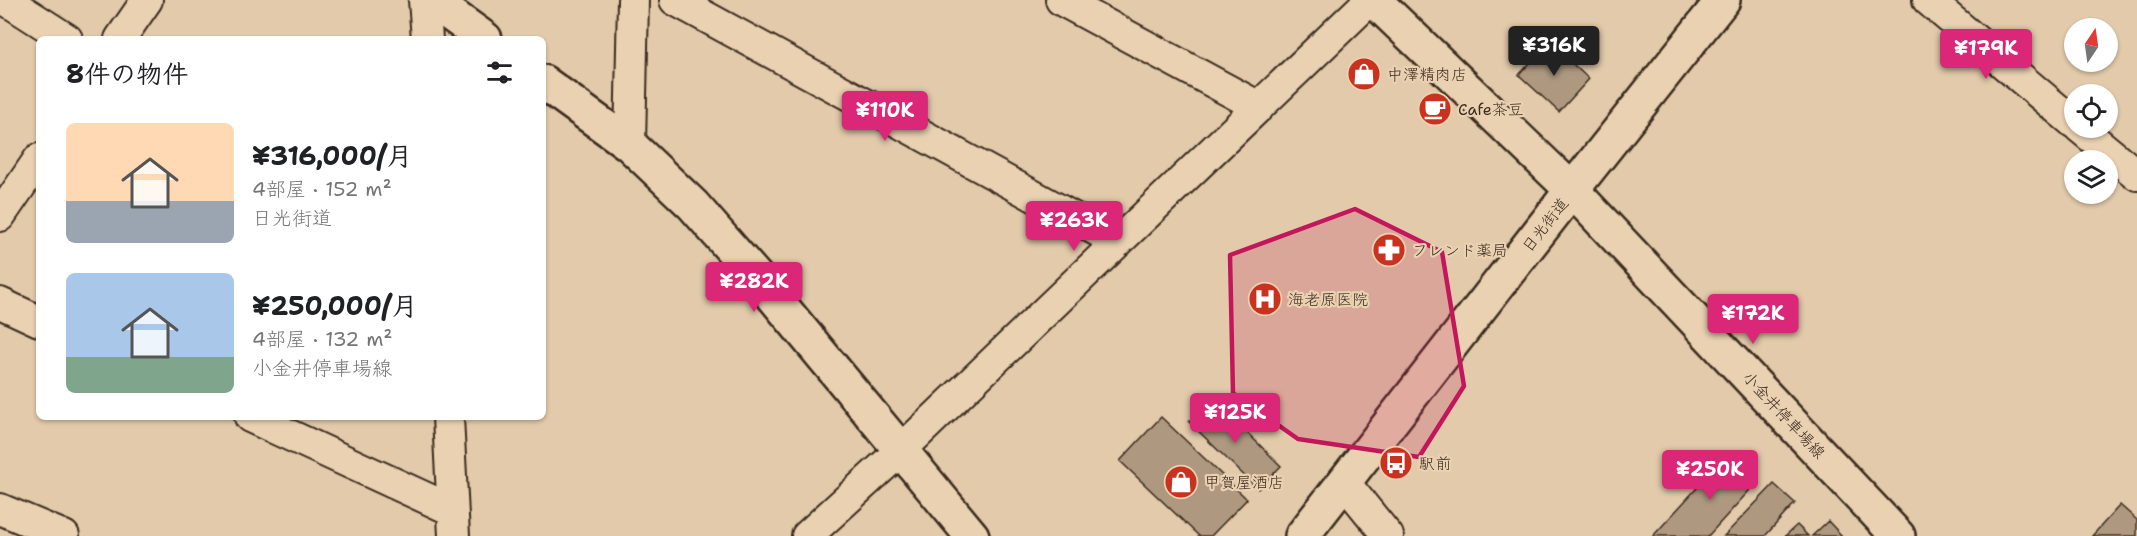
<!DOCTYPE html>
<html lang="ja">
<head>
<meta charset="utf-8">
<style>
	body { margin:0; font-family:"Shantell Sans","Klee One",sans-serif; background:#f2f2f2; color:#202124; height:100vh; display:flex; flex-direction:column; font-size:22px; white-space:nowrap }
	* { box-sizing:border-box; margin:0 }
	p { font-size:20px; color:#757577 }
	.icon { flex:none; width:33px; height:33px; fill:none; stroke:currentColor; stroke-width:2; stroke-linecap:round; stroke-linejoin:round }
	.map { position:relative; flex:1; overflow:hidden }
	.sheet { position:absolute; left:36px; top:36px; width:510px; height:384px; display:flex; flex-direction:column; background:#fff; border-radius:9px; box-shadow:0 2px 4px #0004 }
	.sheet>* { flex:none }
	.needle { width:39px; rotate:13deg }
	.tools { position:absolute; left:2064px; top:18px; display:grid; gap:12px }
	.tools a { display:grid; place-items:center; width:54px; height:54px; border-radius:50%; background:#fff; box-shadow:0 2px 4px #0004; font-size:30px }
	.price { position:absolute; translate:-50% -51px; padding:0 14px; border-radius:6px; background:#db2777; color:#fff; font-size:20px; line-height:39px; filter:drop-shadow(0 2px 3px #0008) }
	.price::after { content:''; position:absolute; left:50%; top:36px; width:18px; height:14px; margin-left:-9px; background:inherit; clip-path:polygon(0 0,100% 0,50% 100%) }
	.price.on { background:#222; color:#fff }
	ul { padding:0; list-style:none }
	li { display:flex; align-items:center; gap:18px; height:150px; padding:0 30px }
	li span { display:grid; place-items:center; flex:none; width:168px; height:120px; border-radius:9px; color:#555 }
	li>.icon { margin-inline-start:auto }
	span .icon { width:72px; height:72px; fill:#fffc; stroke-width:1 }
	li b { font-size:26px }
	h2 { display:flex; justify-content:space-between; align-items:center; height:72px; padding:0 30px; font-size:26px }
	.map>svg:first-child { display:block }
	.building { fill:#ae9980; stroke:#3b2a1e; stroke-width:1.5 }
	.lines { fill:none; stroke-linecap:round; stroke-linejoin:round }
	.minor-casing { stroke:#3b2a1e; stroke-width:34 }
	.tertiary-casing { stroke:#3b2a1e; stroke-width:38 }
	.secondary-casing { stroke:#3b2a1e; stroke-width:38 }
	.trunk-casing { stroke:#3b2a1e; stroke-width:38 }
	.minor { stroke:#e9d1b1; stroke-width:30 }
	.tertiary { stroke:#e9d1b1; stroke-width:33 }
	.secondary { stroke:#e9d1b1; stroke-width:33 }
	.trunk { stroke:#e9d1b1; stroke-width:33 }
	.marked { fill:#c2185b; fill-opacity:0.2; stroke:#c2185b; stroke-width:4.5; stroke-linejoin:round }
	.labels { text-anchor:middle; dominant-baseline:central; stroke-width:4.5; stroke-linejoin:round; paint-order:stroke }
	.poi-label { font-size:16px; fill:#3b2a1e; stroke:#e9d1b1; text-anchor:start }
	.street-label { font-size:16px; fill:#3b2a1e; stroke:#e9d1b1 }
</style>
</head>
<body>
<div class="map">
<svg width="2137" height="536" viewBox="0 0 2137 536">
	<rect width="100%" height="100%" fill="#e2caab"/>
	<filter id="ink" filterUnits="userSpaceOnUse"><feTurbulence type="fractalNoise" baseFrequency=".0167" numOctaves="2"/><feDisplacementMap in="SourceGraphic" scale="12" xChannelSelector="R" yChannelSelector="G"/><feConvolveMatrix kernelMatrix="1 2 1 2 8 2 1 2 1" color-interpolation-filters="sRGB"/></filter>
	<g filter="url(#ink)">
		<path class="building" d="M1549,42L1589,79L1559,112L1519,75Z
			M1212,398L1281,466L1258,489L1189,422Z
			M1161,417L1247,499L1211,536H1199L1120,461Z
			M1728,454L1758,481L1708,536H1653Z
			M1774,484L1795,503L1765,536H1724Z
			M2120,505L2137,520V536H2092Z
			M1828,521L1842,536H1812Z
			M1797,525L1808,536H1785Z"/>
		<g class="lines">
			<defs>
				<path id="minor" d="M6,0L67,39
					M424,0L427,39
					M675,0L1118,242
					M1061,0L1259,107
					M1928,0L2074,123
					M120,39L147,0
					M2080,128L2137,175
					M630,145L633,0
					M0,216L39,159
					M0,303L39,321
					M250,417L452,510
					M448,417L454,536
					M1345,483L1388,536
					M0,509L64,536
					M807,536L900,451L1370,0"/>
				<path id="tertiary" d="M431,0L485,39
					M1374,0L1572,190
					M543,82L630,145L693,205L773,296L972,536"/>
				<path id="secondary" d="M1572,190L1898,536"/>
				<path id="trunk" d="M1302,536L1572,190L1723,0"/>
			</defs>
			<use href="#minor" class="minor-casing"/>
			<use href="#tertiary" class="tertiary-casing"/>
			<use href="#secondary" class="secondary-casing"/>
			<use href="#trunk" class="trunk-casing"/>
			<use href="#minor" class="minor"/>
			<use href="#tertiary" class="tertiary"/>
			<use href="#secondary" class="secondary"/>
			<use href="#trunk" class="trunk"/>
		</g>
	</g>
	<path class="marked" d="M1355,209L1442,252L1464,386L1419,457L1298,439L1233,393L1230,255Z"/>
	<defs>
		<symbol id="shop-disc" viewBox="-11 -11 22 22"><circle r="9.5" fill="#c8321e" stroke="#e9d1b1"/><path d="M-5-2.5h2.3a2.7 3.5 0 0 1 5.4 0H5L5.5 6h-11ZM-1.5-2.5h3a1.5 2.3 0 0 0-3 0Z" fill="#fff"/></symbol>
		<symbol id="cafe-disc" viewBox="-11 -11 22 22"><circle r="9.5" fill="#c8321e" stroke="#e9d1b1"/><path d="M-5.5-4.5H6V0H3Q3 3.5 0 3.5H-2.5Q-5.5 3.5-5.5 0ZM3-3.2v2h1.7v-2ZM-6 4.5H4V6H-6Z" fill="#fff"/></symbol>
		<symbol id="pharmacy-disc" viewBox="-11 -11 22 22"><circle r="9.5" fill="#c8321e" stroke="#e9d1b1"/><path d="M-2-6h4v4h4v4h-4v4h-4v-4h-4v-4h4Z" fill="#fff"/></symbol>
		<symbol id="hospital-disc" viewBox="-11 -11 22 22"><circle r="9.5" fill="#c8321e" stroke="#e9d1b1"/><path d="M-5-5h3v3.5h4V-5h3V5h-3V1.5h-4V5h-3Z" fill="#fff"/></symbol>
		<symbol id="bus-disc" viewBox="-11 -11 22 22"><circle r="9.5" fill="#c8321e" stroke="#e9d1b1"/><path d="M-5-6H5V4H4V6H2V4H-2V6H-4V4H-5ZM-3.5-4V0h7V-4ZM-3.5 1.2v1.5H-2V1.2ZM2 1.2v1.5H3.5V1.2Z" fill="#fff"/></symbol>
	</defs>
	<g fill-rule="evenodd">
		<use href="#shop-disc" x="1345" y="55" width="38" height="38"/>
		<use href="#cafe-disc" x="1416" y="90" width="38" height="38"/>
		<use href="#pharmacy-disc" x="1370" y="231" width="38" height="38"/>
		<use href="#hospital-disc" x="1246" y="280" width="38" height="38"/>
		<use href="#bus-disc" x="1377" y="444" width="38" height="38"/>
		<use href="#shop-disc" x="1162" y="463" width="38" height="38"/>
	</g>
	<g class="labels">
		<g class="poi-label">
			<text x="1387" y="74">中澤精肉店</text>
			<text x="1458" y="109">Cafe茶豆</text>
			<text x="1412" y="250">フレンド薬局</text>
			<text x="1288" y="299">海老原医院</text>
			<text x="1419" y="463">駅前</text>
			<text x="1204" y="482">甲賀屋酒店</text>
		</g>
		<g class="street-label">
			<text transform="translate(1545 225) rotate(-52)">日光街道</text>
			<text transform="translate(1784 415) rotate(47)">小金井停車場線</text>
		</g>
	</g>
</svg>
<div class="tools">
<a><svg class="needle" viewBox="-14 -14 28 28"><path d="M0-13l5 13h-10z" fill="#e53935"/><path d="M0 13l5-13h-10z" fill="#757577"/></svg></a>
<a><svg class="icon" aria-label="locate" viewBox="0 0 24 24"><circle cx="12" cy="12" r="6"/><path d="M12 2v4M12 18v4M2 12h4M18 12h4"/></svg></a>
<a><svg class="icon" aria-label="layers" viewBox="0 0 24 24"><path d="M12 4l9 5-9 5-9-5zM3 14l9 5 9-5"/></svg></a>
</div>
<b class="price on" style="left:1554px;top:77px">¥316K</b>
<b class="price" style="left:1986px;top:80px">¥179K</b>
<b class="price" style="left:885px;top:142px">¥110K</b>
<b class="price" style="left:1074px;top:252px">¥263K</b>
<b class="price" style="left:754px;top:313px">¥282K</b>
<b class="price" style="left:1753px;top:345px">¥172K</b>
<b class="price" style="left:1235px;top:444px">¥125K</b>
<b class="price" style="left:1710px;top:501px">¥250K</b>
<section class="sheet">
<h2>8件の物件<svg class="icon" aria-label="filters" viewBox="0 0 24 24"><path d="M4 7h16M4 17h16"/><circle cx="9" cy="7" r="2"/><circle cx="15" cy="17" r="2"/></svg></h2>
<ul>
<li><span style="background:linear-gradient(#ffd9b3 65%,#9aa5b1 0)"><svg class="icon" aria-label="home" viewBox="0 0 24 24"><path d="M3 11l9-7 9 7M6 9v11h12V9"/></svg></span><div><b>¥316,000/月</b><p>4部屋 · 152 m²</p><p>日光街道</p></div></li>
<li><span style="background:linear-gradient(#a9c7e8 70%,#7fa58c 0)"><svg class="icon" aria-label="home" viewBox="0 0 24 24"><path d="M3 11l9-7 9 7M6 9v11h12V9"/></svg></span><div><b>¥250,000/月</b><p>4部屋 · 132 m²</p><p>小金井停車場線</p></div></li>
</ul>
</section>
</div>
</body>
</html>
